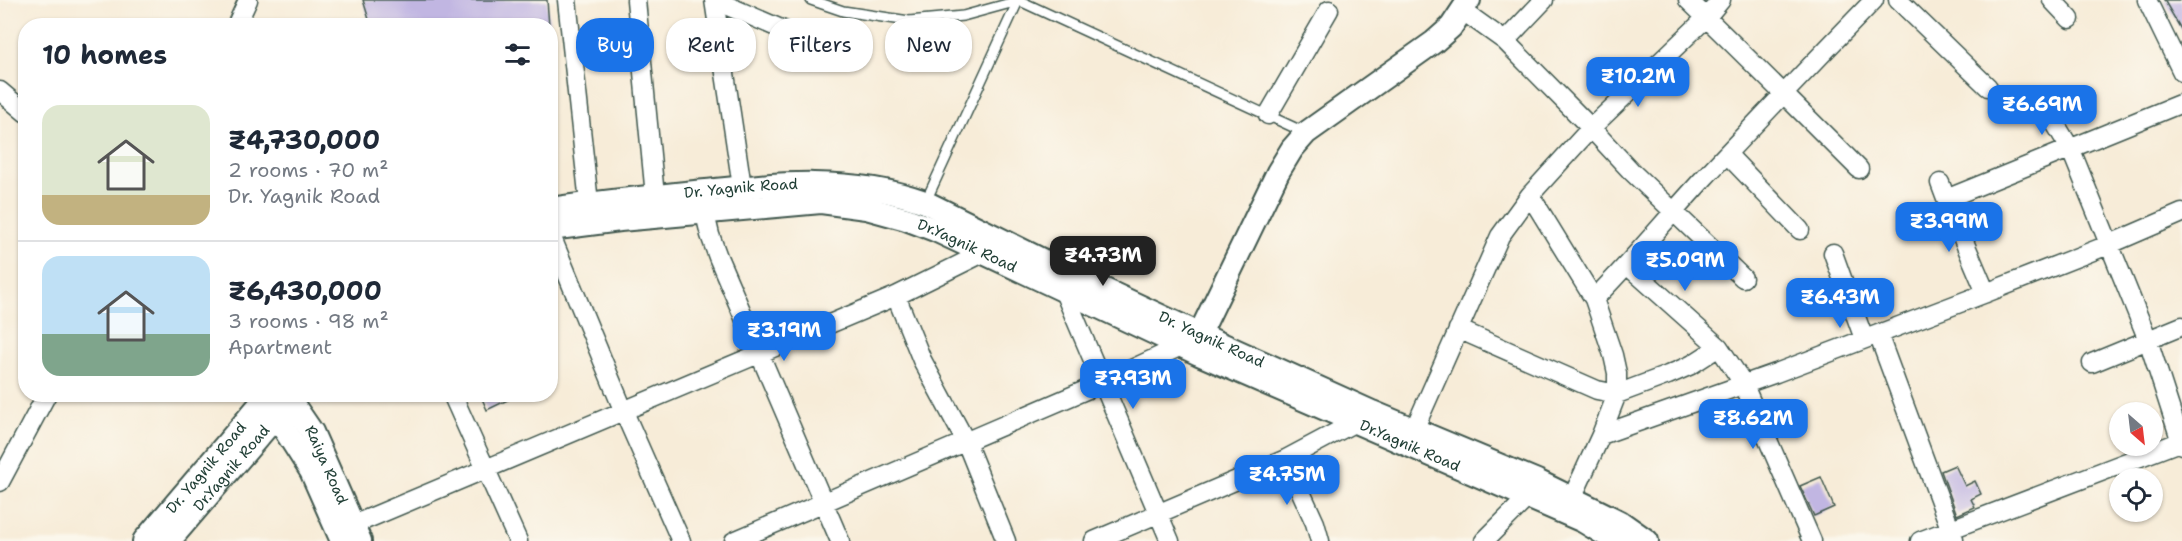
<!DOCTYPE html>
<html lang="en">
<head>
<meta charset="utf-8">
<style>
	body { margin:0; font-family:"Shantell Sans",sans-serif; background:#f2f2f3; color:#1f2937; height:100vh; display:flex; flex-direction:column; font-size:22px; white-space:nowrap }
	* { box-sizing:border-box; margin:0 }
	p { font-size:20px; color:#747a83 }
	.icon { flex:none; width:33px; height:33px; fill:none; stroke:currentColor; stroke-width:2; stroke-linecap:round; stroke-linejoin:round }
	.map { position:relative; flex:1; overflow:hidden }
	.drawer { position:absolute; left:18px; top:18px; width:540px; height:384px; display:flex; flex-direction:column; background:#fff; border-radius:24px; box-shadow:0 2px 4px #0004 }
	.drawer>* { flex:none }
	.top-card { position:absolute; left:576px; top:18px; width:570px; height:54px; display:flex; gap:12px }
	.needle { width:39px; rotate:152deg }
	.buttons { position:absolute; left:2109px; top:402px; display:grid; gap:12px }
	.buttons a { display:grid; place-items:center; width:54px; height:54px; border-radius:50%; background:#fff; box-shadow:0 2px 4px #0004; font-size:30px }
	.price { position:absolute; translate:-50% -51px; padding:0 14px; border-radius:12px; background:#1a73e8; color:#fff; font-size:20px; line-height:39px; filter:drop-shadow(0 2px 3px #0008) }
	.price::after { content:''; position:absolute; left:50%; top:36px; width:18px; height:14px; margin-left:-9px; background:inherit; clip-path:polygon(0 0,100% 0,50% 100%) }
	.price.selected { background:#222; color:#fff }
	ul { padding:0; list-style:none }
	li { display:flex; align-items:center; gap:18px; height:150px; padding:0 24px }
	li+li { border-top:2px solid #e0e1e3 }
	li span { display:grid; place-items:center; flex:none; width:168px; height:120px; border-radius:18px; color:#555 }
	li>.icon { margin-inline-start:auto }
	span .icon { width:72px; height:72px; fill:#fffc; stroke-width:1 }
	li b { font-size:26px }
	h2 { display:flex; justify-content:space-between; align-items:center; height:72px; padding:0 24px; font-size:26px }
	.tag { padding:0 21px; border-radius:24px; background:#fff; box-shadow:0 2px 4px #0004; font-size:21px; line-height:54px }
	.tag.selected { background:#1a73e8; color:#fff }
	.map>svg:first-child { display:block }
	.building { fill:#c1b6e2 }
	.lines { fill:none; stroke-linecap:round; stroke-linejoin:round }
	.service-casing { stroke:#3f574d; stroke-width:12 }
	.minor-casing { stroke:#3f574d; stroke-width:21 }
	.tertiary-casing { stroke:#3f574d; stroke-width:26 }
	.service { stroke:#fff; stroke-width:9 }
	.minor { stroke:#fff; stroke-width:18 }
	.tertiary { stroke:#fff; stroke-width:22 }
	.labels { text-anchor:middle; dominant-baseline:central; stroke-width:4.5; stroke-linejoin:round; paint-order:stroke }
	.street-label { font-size:15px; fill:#1f3d34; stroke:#fbf7ec }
</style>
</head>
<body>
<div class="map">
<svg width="2182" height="541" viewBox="0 0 2182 541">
	<rect width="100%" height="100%" fill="#fbf7ec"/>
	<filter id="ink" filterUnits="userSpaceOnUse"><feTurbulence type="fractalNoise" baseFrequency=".0167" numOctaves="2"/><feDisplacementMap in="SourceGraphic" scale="12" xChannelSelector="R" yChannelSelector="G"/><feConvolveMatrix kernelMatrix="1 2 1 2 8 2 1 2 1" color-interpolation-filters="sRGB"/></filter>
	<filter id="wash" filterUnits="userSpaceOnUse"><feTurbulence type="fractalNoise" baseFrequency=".008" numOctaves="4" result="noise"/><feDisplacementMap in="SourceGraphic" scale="24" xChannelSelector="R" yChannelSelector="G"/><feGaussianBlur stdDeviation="1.35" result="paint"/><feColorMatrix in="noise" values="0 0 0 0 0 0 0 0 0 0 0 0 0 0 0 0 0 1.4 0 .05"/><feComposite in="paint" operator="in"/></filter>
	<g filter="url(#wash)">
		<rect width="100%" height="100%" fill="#f7ecd8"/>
		<g id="blocks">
			<path class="building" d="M363,0H547L549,26H371Z
				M2164,0H2182V31Z
				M480,394H520L487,410Z
				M1955,465L1965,486L1975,481L1981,494L1971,499L1975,507L1957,515L1941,471Z
				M1821,477L1834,507L1814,516L1800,486Z"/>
		</g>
	</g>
	<g filter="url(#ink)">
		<use href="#blocks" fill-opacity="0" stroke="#3f574d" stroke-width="1.5"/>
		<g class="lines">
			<defs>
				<path id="service" d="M811,0L843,11L909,21L963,16L1018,1
					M1018,0L1306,133
					M925,203L1018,1"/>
				<path id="minor" d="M567,0L589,203
					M636,0L655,196
					M714,0L744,200
					M714,0L811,42
					M1688,0C1746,56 1802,112 1859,169
					M1898,0L1988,87
					M2052,0L2070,19
					M2147,0L2182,72
					M1463,11L1505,41L1591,128L1631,171L1743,278
					M236,26L248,0
					M1505,41L1544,0
					M0,91L26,113
					M2044,105L2071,150L2148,340L2182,445
					M1268,115L1329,10
					M1727,154L1800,230
					M1940,183L1946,199L2182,103
					M1530,195L1591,128L1706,18L1721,0
					M1946,199L1986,293
					M702,201L710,235L718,257L840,541
					M550,233L624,412L681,541
					M1833,253L1864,339
					M1627,265L1719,347L1743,383L1812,541
					M1064,292L1170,541
					M896,296L922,360L966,442L1006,541
					M1594,299C1633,260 1667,218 1704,178C1760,118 1817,59 1874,0
					M1458,329L1597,390L1617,394L1668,375L1691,365L1719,347
					M1878,334L1954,539
					M2092,363L2182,326
					M452,394L518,541
					M1409,441L1500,236L1530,195L1594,299L1613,355L1617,373V394L1601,435
					M1286,459L1315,523L1320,541
					M0,482L47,394
					M1567,509L1601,435L1776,373L1986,293L2108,245L2182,213
					M344,531L353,525L896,296L983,253
					M734,541L1102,383L1181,346
					M1094,541L1286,459L1363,418
					M1484,541L1528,497L1533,488
					M1920,541L2182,441"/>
				<g id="tertiary">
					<path id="s1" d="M550,209C599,202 647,197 695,192C772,184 851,175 925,202L1058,268L1199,334L1372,412L1537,481L1620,522L1647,541"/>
					<path id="s2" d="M550,229L620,220L821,202L866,208L906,219L935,230L1199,354L1583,521L1616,541"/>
					<path d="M1188,342L1199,334L1204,325L1278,172L1292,149L1306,133L1434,42L1451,27L1469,0"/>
					<path id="s3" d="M286,394L312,432L360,541"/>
					<path d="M269,405L311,471L342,541"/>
					<path id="s4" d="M144,541L269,394"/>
					<path id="s5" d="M169,541L295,394"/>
				</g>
			</defs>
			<use href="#service" class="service-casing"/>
			<use href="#minor" class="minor-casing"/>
			<use href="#tertiary" class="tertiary-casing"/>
			<use href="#service" class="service"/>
			<use href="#minor" class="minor"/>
			<use href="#tertiary" class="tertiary"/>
		</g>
	</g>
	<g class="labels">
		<g class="street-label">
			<text stroke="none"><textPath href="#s1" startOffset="192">Dr. Yagnik Road</textPath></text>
			<text stroke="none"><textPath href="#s2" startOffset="426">Dr.Yagnik Road</textPath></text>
			<text stroke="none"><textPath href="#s1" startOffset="696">Dr. Yagnik Road</textPath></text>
			<text stroke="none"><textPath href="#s2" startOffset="912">Dr.Yagnik Road</textPath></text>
			<text stroke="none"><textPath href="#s3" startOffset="82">Raiya Road</textPath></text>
			<text stroke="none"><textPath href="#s4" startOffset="96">Dr. Yagnik Road</textPath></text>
			<text stroke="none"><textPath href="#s5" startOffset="96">Dr.Yagnik Road</textPath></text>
		</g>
	</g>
</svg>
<div class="buttons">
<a><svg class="needle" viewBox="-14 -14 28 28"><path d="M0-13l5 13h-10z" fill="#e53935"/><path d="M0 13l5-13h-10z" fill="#747a83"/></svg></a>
<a><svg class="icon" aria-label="locate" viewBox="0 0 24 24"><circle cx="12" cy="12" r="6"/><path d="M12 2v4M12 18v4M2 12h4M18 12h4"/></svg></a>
</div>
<b class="price" style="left:1638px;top:108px">₹10.2M</b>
<b class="price" style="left:2042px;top:136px">₹6.69M</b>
<b class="price" style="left:1949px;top:253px">₹3.99M</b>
<b class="price selected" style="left:1103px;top:287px">₹4.73M</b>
<b class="price" style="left:1685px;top:292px">₹5.09M</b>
<b class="price" style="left:1840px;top:329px">₹6.43M</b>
<b class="price" style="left:784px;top:362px">₹3.19M</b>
<b class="price" style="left:1133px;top:410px">₹7.93M</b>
<b class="price" style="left:1753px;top:450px">₹8.62M</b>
<b class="price" style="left:1287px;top:506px">₹4.75M</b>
<div class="top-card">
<a class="tag selected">Buy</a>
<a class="tag">Rent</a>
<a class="tag">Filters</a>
<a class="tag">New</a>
</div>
<section class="drawer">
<h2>10 homes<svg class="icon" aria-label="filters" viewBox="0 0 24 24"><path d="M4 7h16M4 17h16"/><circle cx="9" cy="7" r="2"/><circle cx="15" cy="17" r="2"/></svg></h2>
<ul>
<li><span style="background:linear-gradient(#dfe7d0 75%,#c2b280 0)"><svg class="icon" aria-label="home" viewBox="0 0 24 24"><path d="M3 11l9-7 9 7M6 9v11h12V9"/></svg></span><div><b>₹4,730,000</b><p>2 rooms · 70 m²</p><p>Dr. Yagnik Road</p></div></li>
<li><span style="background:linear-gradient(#bfe0f5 65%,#7fa58c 0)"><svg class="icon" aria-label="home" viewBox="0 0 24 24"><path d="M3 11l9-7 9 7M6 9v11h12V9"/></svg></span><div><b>₹6,430,000</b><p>3 rooms · 98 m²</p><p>Apartment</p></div></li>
</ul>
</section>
</div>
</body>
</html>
